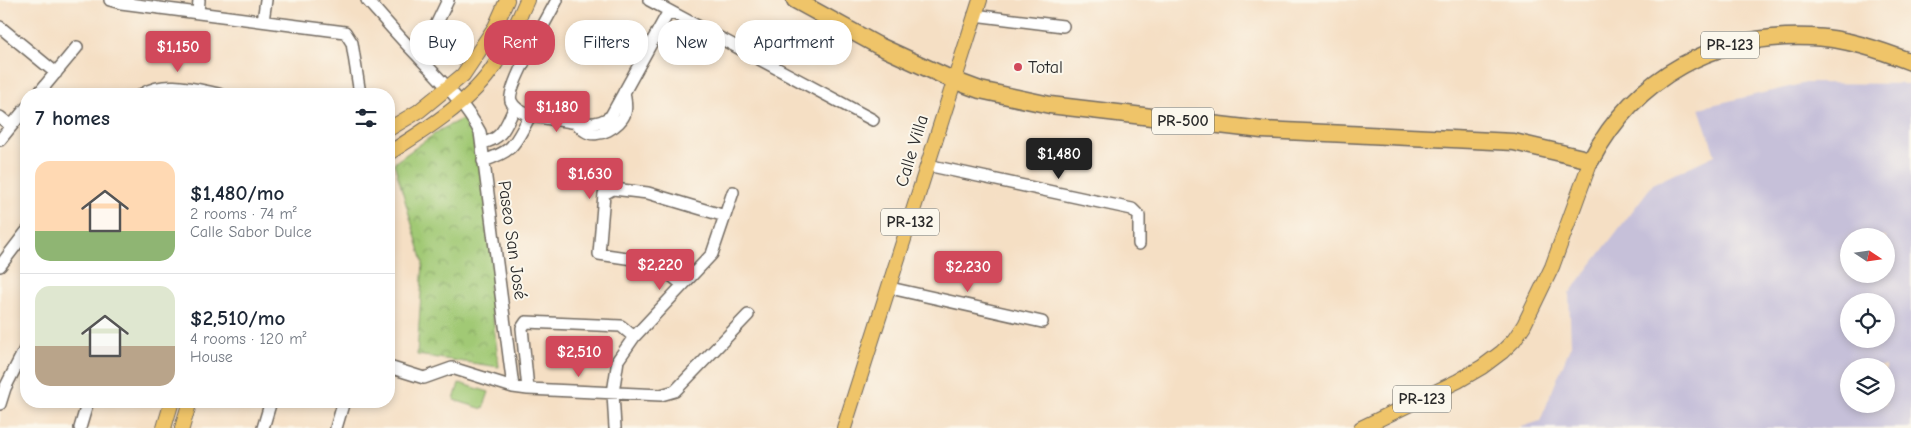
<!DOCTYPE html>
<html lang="en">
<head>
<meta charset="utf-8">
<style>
	body { margin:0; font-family:"Comic Neue",sans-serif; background:#f6f6f7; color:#1f2937; height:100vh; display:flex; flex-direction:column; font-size:19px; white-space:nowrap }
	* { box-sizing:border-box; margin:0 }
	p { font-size:16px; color:#747a83 }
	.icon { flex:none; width:28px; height:28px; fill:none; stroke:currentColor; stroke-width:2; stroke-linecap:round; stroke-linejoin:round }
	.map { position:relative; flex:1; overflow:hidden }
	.side { position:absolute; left:20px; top:88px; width:375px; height:320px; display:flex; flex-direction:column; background:#fff; border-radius:20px; box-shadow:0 2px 8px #0003 }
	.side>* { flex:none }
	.banner { position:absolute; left:410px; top:20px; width:475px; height:45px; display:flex; gap:10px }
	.needle { width:32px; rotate:103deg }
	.tools { position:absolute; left:1840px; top:228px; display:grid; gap:10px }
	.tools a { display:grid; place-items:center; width:55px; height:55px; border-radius:50%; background:#fff; box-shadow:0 2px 8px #0003; font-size:25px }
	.price { position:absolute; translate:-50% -42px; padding:0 11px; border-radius:5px; background:#d1495b; color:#fff; font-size:16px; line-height:32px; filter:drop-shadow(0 1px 2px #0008) }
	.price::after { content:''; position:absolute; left:50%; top:30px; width:15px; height:11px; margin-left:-8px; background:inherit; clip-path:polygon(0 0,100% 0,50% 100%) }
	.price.selected { background:#222; color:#fff }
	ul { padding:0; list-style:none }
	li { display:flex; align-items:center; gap:15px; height:125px; padding:0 15px }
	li+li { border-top:1px solid #e0e1e3 }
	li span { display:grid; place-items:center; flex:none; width:140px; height:100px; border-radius:15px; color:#555 }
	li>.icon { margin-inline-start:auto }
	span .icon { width:60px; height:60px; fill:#fffc; stroke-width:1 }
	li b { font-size:21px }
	h2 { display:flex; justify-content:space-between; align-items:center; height:60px; padding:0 15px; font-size:21px }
	.pill { padding:0 18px; border-radius:20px; background:#fff; box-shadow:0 2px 8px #0003; font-size:18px; line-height:45px }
	.pill.selected { background:#d1495b; color:#fff }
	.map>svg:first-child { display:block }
	.industrial { fill:#c6c0d9; fill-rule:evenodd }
	.grass { fill:#a1c975; stroke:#667a50 }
	.park { fill:url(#park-crowns); stroke:#667a50 }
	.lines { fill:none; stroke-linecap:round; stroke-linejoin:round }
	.minor-casing { stroke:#726a61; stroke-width:14 }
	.major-casing { stroke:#726a61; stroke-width:16 }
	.highway-casing { stroke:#726a61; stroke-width:19 }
	.minor { stroke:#fff; stroke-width:11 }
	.major { stroke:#efc469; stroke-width:14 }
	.highway { stroke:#efc469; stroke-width:16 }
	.poi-dot { fill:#d1495b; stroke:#fbf7ec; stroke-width:2 }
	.labels { text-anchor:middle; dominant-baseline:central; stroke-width:4; stroke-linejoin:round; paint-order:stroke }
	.shield { fill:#fbf7ec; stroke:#696865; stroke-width:1 }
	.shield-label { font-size:16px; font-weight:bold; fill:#2b2b2b }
	.poi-label { font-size:18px; fill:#2b2b2b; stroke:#fbf7ec; text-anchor:start }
	.street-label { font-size:18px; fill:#2b2b2b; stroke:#fbf7ec }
</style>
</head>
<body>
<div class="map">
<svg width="1911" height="428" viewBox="0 0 1911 428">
	<defs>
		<pattern id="park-crowns" width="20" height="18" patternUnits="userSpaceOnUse" patternTransform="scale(1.25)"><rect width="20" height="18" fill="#a1c975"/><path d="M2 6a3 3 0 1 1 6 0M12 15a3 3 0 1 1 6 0" fill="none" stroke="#83a360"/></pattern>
	</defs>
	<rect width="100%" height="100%" fill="#fbf7ec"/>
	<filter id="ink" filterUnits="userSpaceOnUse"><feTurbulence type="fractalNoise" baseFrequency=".02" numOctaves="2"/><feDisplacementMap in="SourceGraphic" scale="10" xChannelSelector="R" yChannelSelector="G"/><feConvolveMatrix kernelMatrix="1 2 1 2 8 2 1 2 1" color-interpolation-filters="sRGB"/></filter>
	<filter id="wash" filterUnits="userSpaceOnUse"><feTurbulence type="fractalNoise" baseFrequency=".0096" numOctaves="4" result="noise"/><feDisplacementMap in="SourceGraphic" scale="20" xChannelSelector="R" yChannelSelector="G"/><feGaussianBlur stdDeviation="1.12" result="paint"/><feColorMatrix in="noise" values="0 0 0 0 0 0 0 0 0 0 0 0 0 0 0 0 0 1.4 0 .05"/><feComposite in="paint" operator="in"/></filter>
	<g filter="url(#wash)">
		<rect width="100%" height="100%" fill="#f5dfc4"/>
		<path class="industrial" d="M1806,83L1911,84V428H1519L1540,421L1571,345L1569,294L1653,184L1715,155L1699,108ZM1849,236H1886V274H1849ZM1849,301H1886V339H1849ZM1849,366H1886V404H1849Z"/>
		<path class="grass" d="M459,383L489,392L483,409L454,400Z"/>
		<path class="park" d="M466,117L478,133L497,284L489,285L499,367L417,355L423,262L394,163L440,130Z"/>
	</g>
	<g filter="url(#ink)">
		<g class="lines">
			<defs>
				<path id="minor" d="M110,0L121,3L345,32L352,43L360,94
					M367,0C383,18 399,37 416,54C439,79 464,102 480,132L513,387
					M557,0C549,16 506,88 511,101C518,117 545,118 559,120C577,123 596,128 611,116L669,11
					M649,0L873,120
					M198,13L199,0
					M974,15L1063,26
					M263,21L266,0
					M436,25L448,0
					M0,27L56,73
					M38,94L77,47
					M142,94C166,80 193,89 219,94
					M0,117L11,126
					M576,123C579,125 581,129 585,131C597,140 621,126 625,113C627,107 625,98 624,92
					M0,140L26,108
					M482,143C504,139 506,124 515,107
					M483,161C516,150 514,144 530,116
					M927,165L1132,209L1139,216V244
					M0,266L26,232
					M683,285L663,269L633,259L599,254L604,194L613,189L648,193L725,216
					M890,288L1042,322
					M389,367L424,378L452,368L513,387L528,389L661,395L675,391L748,315
					M528,389L522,328L526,322L621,326L634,337
					M0,404L5,388L26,347
					M80,428L88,401
					M263,428L271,401
					M336,428L344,401
					M615,428L613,393L618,360L634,337L712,254L733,192"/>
				<path id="major" d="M389,129L419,111L463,75L495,27L507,0
					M389,153C422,132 467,104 490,72C506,50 516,24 527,0
					M164,428L172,401
					M182,428L190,401
					M844,428L980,0
					M1361,428L1458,381L1482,367L1502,352L1514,340L1524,325L1552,267L1591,160"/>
				<path id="highway" d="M795,0L877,45L953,80L980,90L1050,105L1262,130L1514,142L1591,160C1636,75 1717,33 1811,37C1845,38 1880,50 1911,62"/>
			</defs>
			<use href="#minor" class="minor-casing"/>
			<use href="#major" class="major-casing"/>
			<use href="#highway" class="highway-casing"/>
			<use href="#minor" class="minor"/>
			<use href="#major" class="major"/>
			<use href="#highway" class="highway"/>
		</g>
	</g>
	<circle class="poi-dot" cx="1018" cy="67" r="5"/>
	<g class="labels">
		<g class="shield">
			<rect x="1701" y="31.5" width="58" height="27" rx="4"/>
			<rect x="1152" y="107.5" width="62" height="27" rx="4"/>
			<rect x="881" y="208.5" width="58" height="27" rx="4"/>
			<rect x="1393" y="385.5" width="58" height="27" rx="4"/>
		</g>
		<g class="shield-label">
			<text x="1730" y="45">PR-123</text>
			<text x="1183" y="121">PR-500</text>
			<text x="910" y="222">PR-132</text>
			<text x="1422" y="399">PR-123</text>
		</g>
		<g class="poi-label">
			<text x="1028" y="67">Total</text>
		</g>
		<g class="street-label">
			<text transform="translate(912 151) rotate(-73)">Calle Villa</text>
			<text transform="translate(512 240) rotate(82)">Paseo San José</text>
		</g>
	</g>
</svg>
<div class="tools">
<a><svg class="needle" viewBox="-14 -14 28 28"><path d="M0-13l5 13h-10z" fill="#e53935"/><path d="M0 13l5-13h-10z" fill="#747a83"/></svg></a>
<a><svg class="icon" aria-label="locate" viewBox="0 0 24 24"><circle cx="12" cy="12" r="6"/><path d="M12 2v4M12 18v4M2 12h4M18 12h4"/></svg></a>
<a><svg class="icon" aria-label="layers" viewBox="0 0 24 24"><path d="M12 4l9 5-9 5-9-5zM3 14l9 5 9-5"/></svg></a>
</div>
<b class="price" style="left:178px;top:73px">$1,150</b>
<b class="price" style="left:557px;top:133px">$1,180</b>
<b class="price selected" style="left:1059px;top:180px">$1,480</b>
<b class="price" style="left:590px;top:200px">$1,630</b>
<b class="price" style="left:660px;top:291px">$2,220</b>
<b class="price" style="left:968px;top:293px">$2,230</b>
<b class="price" style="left:579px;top:378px">$2,510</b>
<div class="banner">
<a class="pill">Buy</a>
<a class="pill selected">Rent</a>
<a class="pill">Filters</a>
<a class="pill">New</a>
<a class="pill">Apartment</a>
</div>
<section class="side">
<h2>7 homes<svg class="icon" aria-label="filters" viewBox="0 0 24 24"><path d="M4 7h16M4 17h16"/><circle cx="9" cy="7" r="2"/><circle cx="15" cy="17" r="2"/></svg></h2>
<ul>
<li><span style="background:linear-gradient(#ffd9b3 70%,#8fb573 0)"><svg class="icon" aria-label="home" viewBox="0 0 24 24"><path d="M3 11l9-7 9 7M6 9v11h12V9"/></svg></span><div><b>$1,480/mo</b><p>2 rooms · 74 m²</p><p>Calle Sabor Dulce</p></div></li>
<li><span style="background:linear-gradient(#dfe7d0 60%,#b9a48a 0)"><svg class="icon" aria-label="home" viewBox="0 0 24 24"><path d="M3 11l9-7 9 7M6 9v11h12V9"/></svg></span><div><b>$2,510/mo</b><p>4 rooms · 120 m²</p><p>House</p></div></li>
</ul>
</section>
</div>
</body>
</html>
